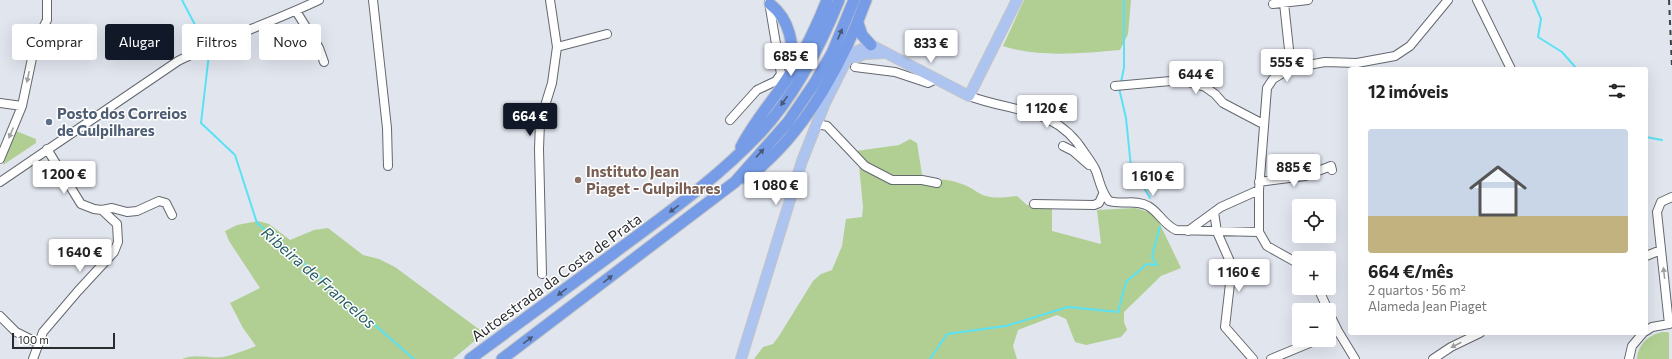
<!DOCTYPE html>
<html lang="pt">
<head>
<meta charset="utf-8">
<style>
	body { margin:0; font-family:Commissioner,sans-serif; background:#f2f2f2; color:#222; height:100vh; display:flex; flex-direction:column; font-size:15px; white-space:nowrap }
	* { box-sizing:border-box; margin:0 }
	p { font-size:13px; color:#767676 }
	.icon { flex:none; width:22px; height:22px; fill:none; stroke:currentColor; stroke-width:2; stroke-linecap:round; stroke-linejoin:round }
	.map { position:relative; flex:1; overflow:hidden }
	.panel { position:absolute; left:1348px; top:67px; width:300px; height:268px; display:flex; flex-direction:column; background:#fff; border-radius:4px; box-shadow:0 4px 16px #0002 }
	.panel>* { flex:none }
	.guide { position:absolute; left:12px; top:24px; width:380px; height:36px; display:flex; gap:8px }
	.controls { position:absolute; left:1292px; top:199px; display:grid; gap:8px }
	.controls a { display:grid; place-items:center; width:44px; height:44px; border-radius:4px; background:#fff; box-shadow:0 4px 16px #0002; font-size:20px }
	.scale { position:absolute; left:12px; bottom:10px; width:103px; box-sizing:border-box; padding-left:4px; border:2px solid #2a2b2e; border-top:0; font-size:11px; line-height:14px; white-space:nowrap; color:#2a2b2e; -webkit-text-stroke:3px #fff; paint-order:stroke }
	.price { position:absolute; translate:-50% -34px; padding:0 9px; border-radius:4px; background:#fff; color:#222; font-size:13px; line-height:26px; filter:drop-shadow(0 1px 2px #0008) }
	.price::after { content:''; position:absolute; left:50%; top:24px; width:12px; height:9px; margin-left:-6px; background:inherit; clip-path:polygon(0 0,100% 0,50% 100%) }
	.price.selected { background:#111827; color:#fff }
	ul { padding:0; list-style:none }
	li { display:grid; align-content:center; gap:8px; height:212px; padding:0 20px }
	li+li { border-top:1px solid #e0e0e0 }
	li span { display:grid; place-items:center; height:124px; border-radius:4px; color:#555 }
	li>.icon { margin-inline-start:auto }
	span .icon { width:72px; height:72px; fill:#fffc; stroke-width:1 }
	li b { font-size:17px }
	h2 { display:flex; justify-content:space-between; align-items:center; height:48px; padding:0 20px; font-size:17px }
	.tag { padding:0 14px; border-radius:4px; background:#fff; box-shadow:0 4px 16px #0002; font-size:14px; line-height:36px }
	.tag.selected { background:#111827; color:#fff }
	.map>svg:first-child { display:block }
	.green { fill:#b1cf92 }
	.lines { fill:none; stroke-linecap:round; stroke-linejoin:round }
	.stream { stroke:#59e2f5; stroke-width:2 }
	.minor-casing { stroke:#64686f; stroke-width:10 }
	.major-casing { stroke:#c3c4c4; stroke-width:12 }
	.highway-casing { stroke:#c3c4c4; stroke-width:13 }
	.minor { stroke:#fff; stroke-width:8 }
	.major { stroke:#adc4f1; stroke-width:10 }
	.highway { stroke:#769ce8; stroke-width:11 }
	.rail { stroke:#3e4043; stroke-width:2; stroke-dasharray:5 5; stroke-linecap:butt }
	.oneway { fill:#485878 }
	.oneway2 { fill:#9fa0a1 }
	.service-dot { fill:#5c6f8a; stroke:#fff; stroke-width:1.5 }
	.education-dot { fill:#8d6e63; stroke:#fff; stroke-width:1.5 }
	.labels { text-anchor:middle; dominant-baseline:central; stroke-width:3; stroke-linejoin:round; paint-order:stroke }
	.service-label { font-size:15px; font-weight:bold; fill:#4e5e75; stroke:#fff; text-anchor:start }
	.education-label { font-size:15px; font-weight:bold; fill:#785e54; stroke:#fff; text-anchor:start }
	.street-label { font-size:15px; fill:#2a2b2e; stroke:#fff }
	.water-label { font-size:16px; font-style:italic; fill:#255e65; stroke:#fff }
</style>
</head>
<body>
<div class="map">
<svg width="1672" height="359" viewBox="0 0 1672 359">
	<rect width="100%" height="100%" fill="#e1e5ee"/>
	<path class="green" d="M1024,0H1131L1128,34L1120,50C1083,53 1039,58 1003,46Z
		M16,131L36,139V143L3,165Z
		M910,139L917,143L923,181C939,177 954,180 969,187C975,190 980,195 986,196C996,199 1007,197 1017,196L1027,205L1052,208V231L1101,244L1097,210L1135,208L1155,214L1181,268L1161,276L1124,312V322L1127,330L1121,337L1086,345L1075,342L1066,319L1057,315L1018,330L1013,346L1017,359H754L763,347L773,344L779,336L813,281L821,274L832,270L842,246L846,219L862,217L863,207L859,165L853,156L856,151L899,145Z
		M258,221L269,224L290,240L314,230L328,228L363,255L379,259L395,267L484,333L453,359H182C196,353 209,359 223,357C234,355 245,350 256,346L243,328L230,303L260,288L229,241L225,231L237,225Z
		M1662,332H1668L1669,333V359H1637C1638,344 1649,335 1662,332Z"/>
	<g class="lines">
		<path class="stream" d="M182,0L204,42
			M1533,0L1541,19L1538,37L1562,52L1577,69
			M209,54L201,123L235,155L257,223L414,359
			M1121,82L1124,68V0
			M1119,88L1126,118L1131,167L1150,198
			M1646,137L1662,140
			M930,359L947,334L1006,326L1068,307L1118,312L1126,282L1147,264L1157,265L1152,256L1160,227"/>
		<defs>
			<path id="minor" d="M373,0L387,128L388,166
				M1477,0L1511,69
				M1284,3L1291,68
				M1273,4L1308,0
				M296,11L319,48L324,62
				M557,47L607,34
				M855,67L895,72L928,83L936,79
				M1115,86L1182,80L1205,87L1215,94L1223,103L1263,124
				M969,96C1014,113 1055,106 1084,152C1088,158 1093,164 1096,171C1100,182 1101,192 1109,201C1122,205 1136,199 1148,206C1159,212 1163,224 1176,230L1259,232
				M0,103L22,106
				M730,120L757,90L776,81L781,74L769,2
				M817,124L827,126L865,166L892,180H922L937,183
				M1063,146L1073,151L1089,165
				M47,149L81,204L94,209L102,210L112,208L127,212L137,211L159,201L166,203L172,215
				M0,159L22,106L35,44L47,20V0
				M0,182L178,61C224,38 273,22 319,0
				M1259,182L1305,176L1331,166L1332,170
				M1034,204L1094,205L1099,203L1103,194
				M1214,212L1217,232L1232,266L1225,327L1253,359
				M1188,231L1221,207L1259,190
				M1646,256L1661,250
				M1299,264L1267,246L1259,232V190L1267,88L1273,79L1291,68L1325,62L1357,63L1395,56L1410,46L1448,0
				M542,274L539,149L540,122L552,83L557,47L550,0
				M1318,288L1328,310
				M1329,313L1338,331L1355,359
				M0,316L16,332L38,343
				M1646,331L1652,327L1669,324L1657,212L1661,202L1672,197
				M1329,335L1338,331
				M33,359L43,332L78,291L114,252L118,242L117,224L102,210
				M1271,359L1317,340
				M1433,359L1451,347L1480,333
				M1629,359L1632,346L1643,333"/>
			<path id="major" d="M855,58L864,54L884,53
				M741,359L802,161L825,103L849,55L871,45L969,96L1017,0"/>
			<path id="highway" d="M770,4C791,20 793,45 793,70
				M858,23L862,35L871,45
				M741,147C751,127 765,110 778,92C799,63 814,33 827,0
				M742,178C749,174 757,171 763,165C810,123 845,58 866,0
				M470,359C518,324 566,288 614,253C665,215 717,179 761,132C796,94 820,47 839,0
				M502,359L735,182L788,122L814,84L832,53L854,0"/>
		</defs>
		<use href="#minor" class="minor-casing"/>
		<use href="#major" class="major-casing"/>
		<use href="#highway" class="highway-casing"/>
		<use href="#minor" class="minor"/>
		<use href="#major" class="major"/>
		<use href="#highway" class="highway"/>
		<path class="rail" d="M1669,0L1672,67"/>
	</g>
	<defs><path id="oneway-solid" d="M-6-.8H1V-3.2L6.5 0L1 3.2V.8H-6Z"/></defs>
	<g class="oneway">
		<use href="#oneway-solid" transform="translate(840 34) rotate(-67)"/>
		<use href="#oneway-solid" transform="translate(784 101) rotate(126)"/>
		<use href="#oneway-solid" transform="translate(760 153) rotate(-47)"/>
		<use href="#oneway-solid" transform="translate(674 209) rotate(144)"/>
		<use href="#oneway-solid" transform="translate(608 279) rotate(-38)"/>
		<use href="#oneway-solid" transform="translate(562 292) rotate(143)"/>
		<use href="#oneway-solid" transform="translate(528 340) rotate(-36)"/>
	</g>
	<g class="oneway2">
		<use href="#oneway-solid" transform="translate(28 77) rotate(102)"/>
		<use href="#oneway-solid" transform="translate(11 133) rotate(113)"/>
		<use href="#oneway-solid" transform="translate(1664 273) rotate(-97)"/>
		<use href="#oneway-solid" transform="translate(1456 345) rotate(153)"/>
	</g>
	<circle class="service-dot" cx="49" cy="122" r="4"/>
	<circle class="education-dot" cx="578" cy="180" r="4"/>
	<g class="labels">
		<g class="service-label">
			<text x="57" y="113">Posto dos Correios<tspan x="57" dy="17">de Gulpilhares</tspan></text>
		</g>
		<g class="education-label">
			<text x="586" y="171">Instituto Jean<tspan x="586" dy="17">Piaget - Gulpilhares</tspan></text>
		</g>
		<g class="street-label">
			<text transform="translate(556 277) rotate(-36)">Autoestrada da Costa de Prata</text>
		</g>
		<g class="water-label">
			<text transform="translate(319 277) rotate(41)">Ribeira de Francelos</text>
		</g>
	</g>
</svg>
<div class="controls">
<a><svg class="icon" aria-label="locate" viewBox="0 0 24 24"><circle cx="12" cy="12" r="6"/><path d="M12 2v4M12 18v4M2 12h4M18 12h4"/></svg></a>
<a>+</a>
<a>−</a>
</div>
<div class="scale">100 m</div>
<b class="price" style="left:931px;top:64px">833 €</b>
<b class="price" style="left:791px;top:77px">685 €</b>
<b class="price" style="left:1287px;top:83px">555 €</b>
<b class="price" style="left:1196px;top:95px">644 €</b>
<b class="price" style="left:1047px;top:129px">1 120 €</b>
<b class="price selected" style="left:530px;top:137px">664 €</b>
<b class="price" style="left:1294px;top:188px">885 €</b>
<b class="price" style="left:64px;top:195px">1 200 €</b>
<b class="price" style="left:1153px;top:197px">1 610 €</b>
<b class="price" style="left:776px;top:206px">1 080 €</b>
<b class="price" style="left:80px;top:273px">1 640 €</b>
<b class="price" style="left:1239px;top:293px">1 160 €</b>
<div class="guide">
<a class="tag">Comprar</a>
<a class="tag selected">Alugar</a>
<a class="tag">Filtros</a>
<a class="tag">Novo</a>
</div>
<section class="panel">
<h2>12 imóveis<svg class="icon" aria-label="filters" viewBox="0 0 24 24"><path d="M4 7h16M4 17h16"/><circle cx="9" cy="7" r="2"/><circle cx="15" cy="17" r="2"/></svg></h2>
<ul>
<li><span style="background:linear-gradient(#c9d6e8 70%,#c2b280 0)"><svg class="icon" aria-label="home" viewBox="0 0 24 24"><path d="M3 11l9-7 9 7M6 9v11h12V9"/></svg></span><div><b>664 €/mês</b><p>2 quartos · 56 m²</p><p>Alameda Jean Piaget</p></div></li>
</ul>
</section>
</div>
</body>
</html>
